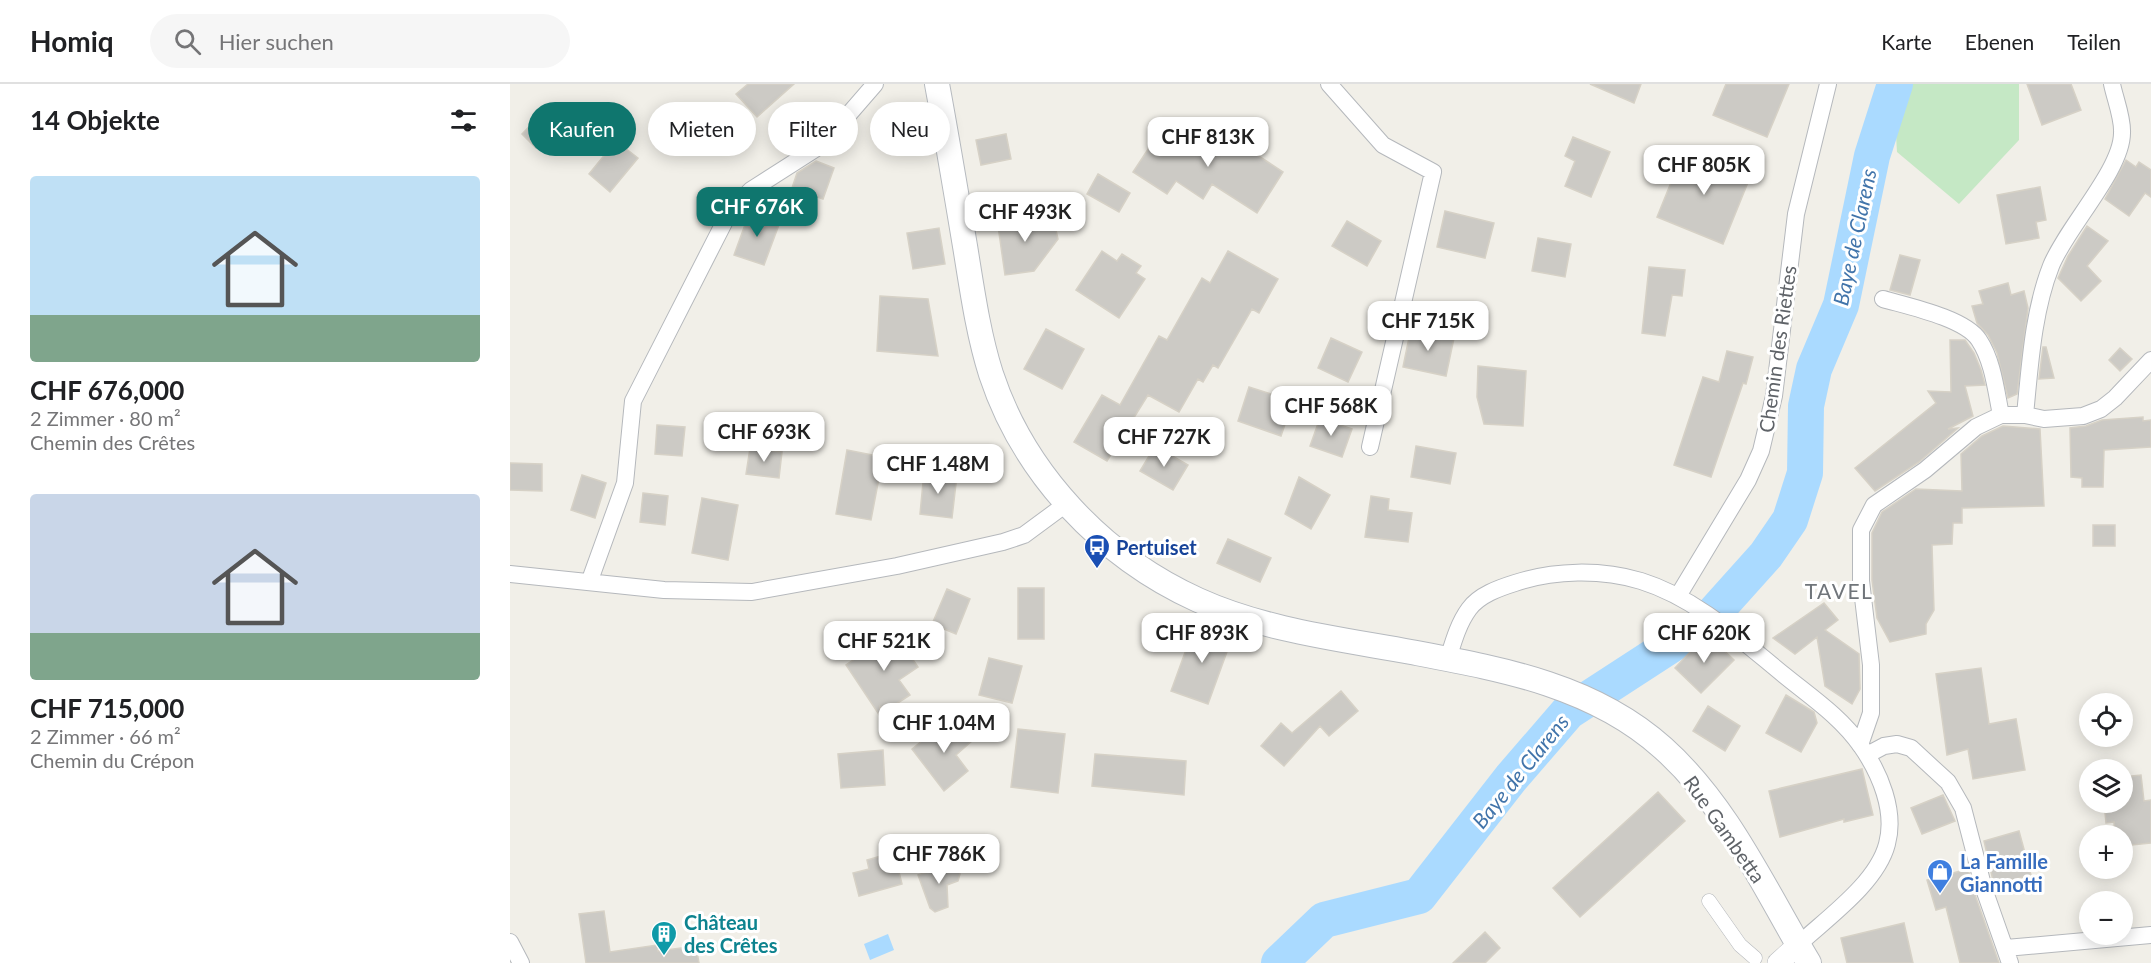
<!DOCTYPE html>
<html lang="de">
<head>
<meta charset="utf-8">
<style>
	body { margin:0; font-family:Lato,sans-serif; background:#f6f6f6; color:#202124; height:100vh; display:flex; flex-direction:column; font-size:22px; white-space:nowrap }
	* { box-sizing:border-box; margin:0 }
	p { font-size:20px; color:#757577 }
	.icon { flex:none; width:33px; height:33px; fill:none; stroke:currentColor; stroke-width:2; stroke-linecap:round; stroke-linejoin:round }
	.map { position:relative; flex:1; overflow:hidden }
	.panel { display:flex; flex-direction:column; background:#fff; width:510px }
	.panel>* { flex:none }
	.top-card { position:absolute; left:18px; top:18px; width:570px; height:54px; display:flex; gap:12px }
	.buttons { position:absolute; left:1569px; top:609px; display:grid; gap:12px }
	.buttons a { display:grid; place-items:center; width:54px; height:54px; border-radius:50%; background:#fff; box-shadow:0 3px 15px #0003; font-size:30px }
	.price { position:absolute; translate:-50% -51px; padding:0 14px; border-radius:12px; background:#fff; color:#222; font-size:20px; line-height:39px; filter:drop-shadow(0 2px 3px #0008) }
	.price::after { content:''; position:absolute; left:50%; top:36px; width:18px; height:14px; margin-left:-9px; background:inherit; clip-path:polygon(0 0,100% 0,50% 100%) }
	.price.current { background:#0f766e; color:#fff }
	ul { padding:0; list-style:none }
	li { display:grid; align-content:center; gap:12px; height:318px; padding:0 30px }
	li span { display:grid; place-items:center; height:186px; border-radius:6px; color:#555 }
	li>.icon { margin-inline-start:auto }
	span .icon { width:108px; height:108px; fill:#fffc; stroke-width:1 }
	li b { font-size:26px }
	h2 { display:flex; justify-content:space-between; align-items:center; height:72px; padding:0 30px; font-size:26px }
	.chip { padding:0 21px; border-radius:27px; background:#fff; box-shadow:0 3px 15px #0003; font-size:21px; line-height:54px }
	.chip.current { background:#0f766e; color:#fff }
	header { display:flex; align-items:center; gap:36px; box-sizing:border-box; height:84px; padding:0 30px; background:#fff; border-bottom:2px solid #e0e0e0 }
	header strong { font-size:28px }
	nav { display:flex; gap:33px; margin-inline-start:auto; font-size:21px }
	.search { width:420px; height:54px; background:#f6f6f6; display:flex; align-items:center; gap:15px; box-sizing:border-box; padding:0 21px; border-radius:33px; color:#757577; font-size:22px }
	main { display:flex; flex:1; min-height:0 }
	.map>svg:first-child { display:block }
	.green { fill:#c5e8c5 }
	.water { fill:#aadaff }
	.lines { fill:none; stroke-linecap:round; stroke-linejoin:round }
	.river { stroke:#aadaff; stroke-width:36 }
	.building { fill:#cccac5; stroke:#d6d1c6; stroke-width:1.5 }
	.pedestrian-casing { stroke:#b5b8bc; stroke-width:15 }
	.minor-casing { stroke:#b5b8bc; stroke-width:18 }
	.tertiary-casing { stroke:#b5b8bc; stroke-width:22 }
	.secondary-casing { stroke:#b6babf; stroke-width:26 }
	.pedestrian { stroke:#fff; stroke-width:14 }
	.minor { stroke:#fff; stroke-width:16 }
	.tertiary { stroke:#fff; stroke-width:21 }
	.secondary { stroke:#fff; stroke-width:24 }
	.labels { text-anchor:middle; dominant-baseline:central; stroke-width:6; stroke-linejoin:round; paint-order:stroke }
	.street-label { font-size:20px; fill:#5f6368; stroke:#fff }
	.transit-label { font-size:20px; font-weight:bold; fill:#164399; stroke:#fff; text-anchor:start }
	.shop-label { font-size:20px; font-weight:bold; fill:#366cbe; stroke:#fff; text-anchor:start }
	.culture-label { font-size:20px; font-weight:bold; fill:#0d838f; stroke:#fff; text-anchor:start }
	.water-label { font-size:21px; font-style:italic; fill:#4174aa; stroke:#fff }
	.neighbourhood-label { font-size:21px; letter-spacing:1.5px; fill:#70757a; stroke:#fff }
</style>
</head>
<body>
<header>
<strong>Homiq</strong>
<div class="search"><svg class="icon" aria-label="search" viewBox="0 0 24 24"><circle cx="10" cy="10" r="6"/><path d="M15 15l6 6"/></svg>Hier suchen</div>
<nav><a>Karte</a><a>Ebenen</a><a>Teilen</a></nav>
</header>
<main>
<section class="panel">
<h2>14 Objekte<svg class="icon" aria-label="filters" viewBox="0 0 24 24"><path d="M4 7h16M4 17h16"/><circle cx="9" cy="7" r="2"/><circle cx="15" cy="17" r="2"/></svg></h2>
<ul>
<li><span style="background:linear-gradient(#bfe0f5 75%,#7fa58c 0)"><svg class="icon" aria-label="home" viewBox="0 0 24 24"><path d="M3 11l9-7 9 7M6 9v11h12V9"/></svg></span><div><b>CHF 676,000</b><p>2 Zimmer · 80 m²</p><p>Chemin des Crêtes</p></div></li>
<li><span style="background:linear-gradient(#c9d6e8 75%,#7fa58c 0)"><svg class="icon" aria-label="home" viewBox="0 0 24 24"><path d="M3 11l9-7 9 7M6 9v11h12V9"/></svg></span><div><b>CHF 715,000</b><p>2 Zimmer · 66 m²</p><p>Chemin du Crépon</p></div></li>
</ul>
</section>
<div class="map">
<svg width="1641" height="879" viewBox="0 0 1641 879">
	<rect width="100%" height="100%" fill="#f1efe8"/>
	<path class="green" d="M1383,0H1509V56L1449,120L1387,68Z"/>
	<path class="water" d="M378,850L384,866L360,876L354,860Z"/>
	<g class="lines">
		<path class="river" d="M769,879L814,836L909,812L1001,694L1058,628L1195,539L1256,471L1280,436L1295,389L1296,322L1304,285L1331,221L1362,72L1385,0"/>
	</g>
	<path class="building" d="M238,0H284L247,33L226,10Z
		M1080,0H1131L1124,19Z
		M1216,0H1279L1257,53L1203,31Z
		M1517,0H1561L1571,26L1532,41Z
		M37,24L52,39L26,64L12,50Z
		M654,41L684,60L692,49L719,67L726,57L773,88L747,129L702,100L693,115L666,97L657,110L623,88Z
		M496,50L501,75L471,81L466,56Z
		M1063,53L1100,68L1081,113L1055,102L1065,77L1055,72Z
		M106,57L128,74L100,108L79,90Z
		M1175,64L1241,91L1213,160L1147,133Z
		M1616,76L1626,83L1629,78L1641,86V113L1635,109L1619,132L1595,115Z
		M306,77L324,84L313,115L282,104L287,89Z
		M588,90L620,109L609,128L577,110Z
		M1530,103L1536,136L1526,138L1529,154L1496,160L1487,111Z
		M240,127L270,138L254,181L224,171Z
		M935,127L984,139L975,174L927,163Z
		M510,132L544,137L548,155L524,187L495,191L487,135Z
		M837,137L871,157L857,182L822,162Z
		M1577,142L1598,157L1577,182L1591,197L1571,217L1548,194L1558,172Z
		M429,144L435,180L403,185L397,149Z
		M1028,154L1061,160L1055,193L1022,187Z
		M592,167L607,177L612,170L631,182L626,189L635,195L609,234L566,206Z
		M718,167L768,195L749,229L742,225L708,284L703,281L693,298L688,295L669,328L638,311L597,377L564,358L592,311L610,321L649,252L657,256L692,194L700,199Z
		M1390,171L1410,176L1400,211L1380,206Z
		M1139,183L1175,186L1172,212L1162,211L1155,252L1132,249Z
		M1498,199L1501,211L1514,207L1518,224L1507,310L1498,314L1487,269L1478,251L1467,239L1462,222L1473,220L1469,207Z
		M370,212L418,215L428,272L367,267Z
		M901,244L944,254L936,292L893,283Z
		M536,245L574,265L552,305L514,285Z
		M821,254L852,268L838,298L808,284Z
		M1440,256H1455L1464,269L1471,286L1475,301L1455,302L1463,332L1438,345L1448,344L1409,378L1365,407L1345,384L1426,319L1418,307L1441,308Z
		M1533,263H1536L1544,294L1529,295Z
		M1610,264L1622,275L1610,287L1599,276Z
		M1217,267L1243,273L1236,300L1233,299L1201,393L1164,381L1193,293L1209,298Z
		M968,282L1016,287L1013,342L974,340L967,313Z
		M739,303L783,317L771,352L728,337Z
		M1633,333V337L1641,336V363L1594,366L1593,403H1572V394L1561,393L1560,344L1576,342L1592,336Z
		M810,334L842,345L832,373L800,362Z
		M147,341L175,343L172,372L145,370Z
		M1493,342L1530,345L1534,422L1452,424V439H1443L1442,460L1422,461L1424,526L1416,540V550L1380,558L1367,534L1362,496V449L1372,428L1406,405L1452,407L1451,370L1472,352Z
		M645,362L678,381L663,406L630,387Z
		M906,362L946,369L940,400L901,393Z
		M240,364L272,368L269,394L236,390Z
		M337,366L373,373L361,436L326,430Z
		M0,379L32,380V407L0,406Z
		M414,388L447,391L442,434L410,430Z
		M72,391L96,399L85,434L61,426Z
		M789,393L820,411L801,445L775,430Z
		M133,409L158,412L155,441L130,438Z
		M861,412L879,415L878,426L902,429L898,458L855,453Z
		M192,414L228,421L218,476L182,469Z
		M1583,441H1605V462H1583Z
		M718,455L761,474L750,498L707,479Z
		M508,504H534V555H508Z
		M437,505L460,515L446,550L422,540Z
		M1314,519L1328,536L1315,546L1349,570L1350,605L1342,620L1315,602L1307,553L1285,570L1263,554Z
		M685,541L722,554L698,620L661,607Z
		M384,548L408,583L389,596L400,611L374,628L370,623V632L336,581Z
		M1197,550L1224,576L1191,609L1165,584Z
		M479,574L512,582L502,619L469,611Z
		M1471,584L1479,640L1506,635L1515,686L1463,695L1458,665L1437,671L1426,590Z
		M831,607L848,627L819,652L810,642L774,682L751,662L771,639L782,649Z
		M1276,611L1304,628L1307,639L1291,668L1256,649Z
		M1198,622L1230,642L1215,667L1183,647Z
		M445,635L462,657L446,671L458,687L434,707L402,665L423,648L427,652Z
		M508,645L555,650L548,709L501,703Z
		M373,666L375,701L331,704L328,670Z
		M585,670L676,677L674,711L582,702Z
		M1352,685L1363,731L1334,738V735L1270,753L1259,707Z
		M1631,691L1634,717L1641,716V759L1612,762V752H1605L1604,738L1596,739L1594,718H1612V693Z
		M1148,708L1175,737L1070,833L1043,804Z
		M1433,711L1445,737L1412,750L1401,724Z
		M1509,747L1521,791L1484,801L1474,757Z
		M378,770L380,777L386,776L392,800L349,812L343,789L359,785L357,776Z
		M441,779L447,781L450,790L448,797L437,801L438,823L425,828L420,824L408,791Z
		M1458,785L1464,808L1489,879H1450L1436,823L1426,826L1417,796Z
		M94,827L100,868L147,861L148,867L186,862L189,879H76L69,830Z
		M1394,839L1403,879H1337L1331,854Z
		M975,848L990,864L975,879H943Z"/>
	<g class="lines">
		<defs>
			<path id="pedestrian" d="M1199,817L1230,861L1245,874"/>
			<path id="minor" d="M819,0L873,61L923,88L860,363
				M1373,215C1397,222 1455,234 1469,256C1483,277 1486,307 1491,331
				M1515,331C1520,281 1523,228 1541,182C1556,144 1612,86 1612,49C1613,34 1605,15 1602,0
				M0,490L154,506L242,508L387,482L493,458L514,451L556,420
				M80,496L115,399L123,317L220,127L241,106L313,60L365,0
				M1168,512L1238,396L1251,367L1264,312L1286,130L1318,0
				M938,575C943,559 948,540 959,525C969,511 989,504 1005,499C1044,486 1091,485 1131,497C1186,514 1231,556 1274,591C1301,613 1331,633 1351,662C1370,689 1386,727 1377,760C1367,799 1317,834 1288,861
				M1350,661L1361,629V581L1351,497V446L1364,421L1415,386L1466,343L1491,331H1515L1534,335L1573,332L1591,325L1605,314L1641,276
				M1357,671L1374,662L1387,660L1401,664L1438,698L1453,724L1474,805L1500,879
				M0,858L11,879
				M1496,864L1641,851"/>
			<path id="tertiary" d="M1268,879L1288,861"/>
			<path id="secondary" d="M427,0C437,54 446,108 455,162C462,205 468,249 481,290C514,390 593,473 688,516C754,546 830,555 901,568C991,585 1083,601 1153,664C1218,722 1255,806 1299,879"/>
		</defs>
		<use href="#pedestrian" class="pedestrian-casing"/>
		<use href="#minor" class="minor-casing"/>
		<use href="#tertiary" class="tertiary-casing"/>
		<use href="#secondary" class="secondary-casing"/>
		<use href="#pedestrian" class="pedestrian"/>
		<use href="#minor" class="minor"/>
		<use href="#tertiary" class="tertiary"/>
		<use href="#secondary" class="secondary"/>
	</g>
	<defs>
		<symbol id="bus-pin" viewBox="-11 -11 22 30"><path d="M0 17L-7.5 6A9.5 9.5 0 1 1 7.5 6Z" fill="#1a4fb4" stroke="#fff"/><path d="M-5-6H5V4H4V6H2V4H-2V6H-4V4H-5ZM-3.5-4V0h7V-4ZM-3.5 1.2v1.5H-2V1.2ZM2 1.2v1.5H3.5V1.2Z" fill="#fff"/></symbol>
		<symbol id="shop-pin" viewBox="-11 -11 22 30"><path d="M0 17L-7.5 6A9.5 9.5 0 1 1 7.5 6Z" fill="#3f7fe0" stroke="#fff"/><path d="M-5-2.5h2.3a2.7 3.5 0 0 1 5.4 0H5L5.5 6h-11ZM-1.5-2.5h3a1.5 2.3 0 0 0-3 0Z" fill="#fff"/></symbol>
		<symbol id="building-pin" viewBox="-11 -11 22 30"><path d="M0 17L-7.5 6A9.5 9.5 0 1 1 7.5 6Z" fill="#0f9aa8" stroke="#fff"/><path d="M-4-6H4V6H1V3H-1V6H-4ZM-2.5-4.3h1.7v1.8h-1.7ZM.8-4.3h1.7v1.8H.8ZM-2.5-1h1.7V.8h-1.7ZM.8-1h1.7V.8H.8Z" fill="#fff"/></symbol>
	</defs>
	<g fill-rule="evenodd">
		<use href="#bus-pin" x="572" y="448" width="30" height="40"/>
		<use href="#shop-pin" x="1415" y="773" width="30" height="40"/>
		<use href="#building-pin" x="139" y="835" width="30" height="40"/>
	</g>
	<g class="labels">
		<g class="street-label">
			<text transform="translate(1267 265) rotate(-82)">Chemin des Riettes</text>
			<text transform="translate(1215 745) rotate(55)">Rue Gambetta</text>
		</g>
		<g class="transit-label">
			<text x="606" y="463">Pertuiset</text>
		</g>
		<g class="shop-label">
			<text x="1450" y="777">La Famille<tspan x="1450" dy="23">Giannotti</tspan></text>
		</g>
		<g class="culture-label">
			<text x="174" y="838">Château<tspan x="174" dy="23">des Crêtes</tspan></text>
		</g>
		<g class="water-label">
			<text transform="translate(1344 153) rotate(-78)">Baye de Clarens</text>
			<text transform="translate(1010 687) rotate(-51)">Baye de Clarens</text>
		</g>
		<g class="neighbourhood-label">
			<text x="1329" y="506">TAVEL</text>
		</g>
	</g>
</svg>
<div class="buttons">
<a><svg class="icon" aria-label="locate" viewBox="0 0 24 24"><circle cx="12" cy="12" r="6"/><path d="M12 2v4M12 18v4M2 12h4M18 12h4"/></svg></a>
<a><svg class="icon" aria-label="layers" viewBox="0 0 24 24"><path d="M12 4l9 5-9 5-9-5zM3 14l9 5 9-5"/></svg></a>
<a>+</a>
<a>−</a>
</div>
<b class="price" style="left:698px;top:84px">CHF 813K</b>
<b class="price" style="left:1194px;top:112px">CHF 805K</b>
<b class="price current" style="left:247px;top:154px">CHF 676K</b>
<b class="price" style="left:515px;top:159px">CHF 493K</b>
<b class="price" style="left:918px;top:268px">CHF 715K</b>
<b class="price" style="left:821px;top:353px">CHF 568K</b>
<b class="price" style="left:254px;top:379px">CHF 693K</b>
<b class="price" style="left:654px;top:384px">CHF 727K</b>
<b class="price" style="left:428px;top:411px">CHF 1.48M</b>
<b class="price" style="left:692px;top:580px">CHF 893K</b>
<b class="price" style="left:1194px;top:580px">CHF 620K</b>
<b class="price" style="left:374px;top:588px">CHF 521K</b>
<b class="price" style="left:434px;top:670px">CHF 1.04M</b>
<b class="price" style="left:429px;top:801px">CHF 786K</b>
<div class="top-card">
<a class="chip current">Kaufen</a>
<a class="chip">Mieten</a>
<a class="chip">Filter</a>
<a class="chip">Neu</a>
</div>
</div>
</main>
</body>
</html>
